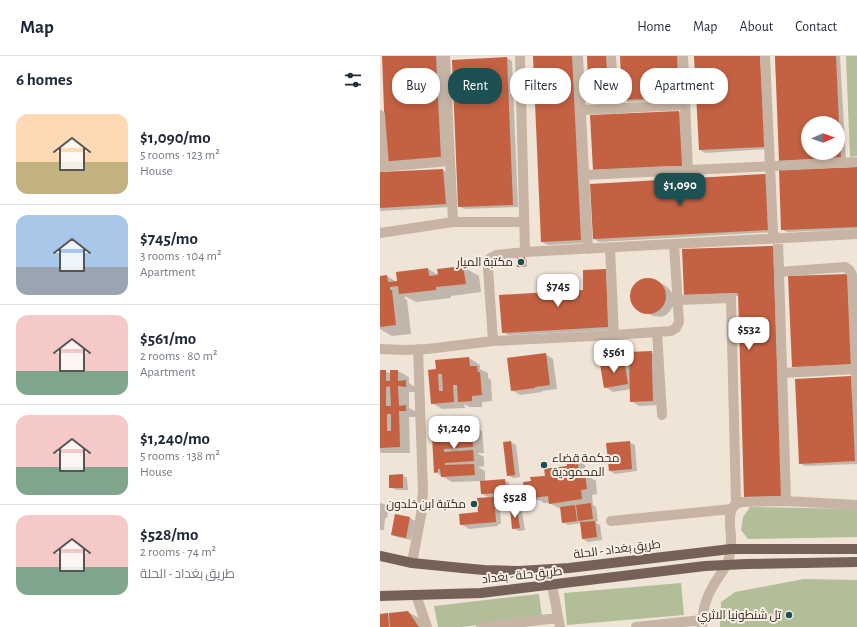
<!DOCTYPE html>
<html lang="en">
<head>
<meta charset="utf-8">
<style>
	body { margin:0; font-family:"Alegreya Sans",Cairo,sans-serif; background:#f2f2f3; color:#1f2937; height:100vh; display:flex; flex-direction:column; font-size:15px; white-space:nowrap }
	* { box-sizing:border-box; margin:0 }
	p { font-size:13px; color:#747a83 }
	.icon { flex:none; width:22px; height:22px; fill:none; stroke:currentColor; stroke-width:2; stroke-linecap:round; stroke-linejoin:round }
	.map { position:relative; flex:1; overflow:hidden }
	.side { display:flex; flex-direction:column; background:#fff; width:380px }
	.side>* { flex:none }
	.banner { position:absolute; left:12px; top:12px; width:380px; height:36px; display:flex; gap:8px }
	.needle { width:26px; rotate:88deg }
	.controls { position:absolute; left:421px; top:60px; display:grid; gap:8px }
	.controls a { display:grid; place-items:center; width:44px; height:44px; border-radius:50%; background:#fff; box-shadow:0 2px 6px #0003; font-size:20px }
	.price { position:absolute; translate:-50% -34px; padding:0 9px; border-radius:8px; background:#fff; color:#222; font-size:13px; line-height:26px; filter:drop-shadow(0 1px 2px #0008) }
	.price::after { content:''; position:absolute; left:50%; top:24px; width:12px; height:9px; margin-left:-6px; background:inherit; clip-path:polygon(0 0,100% 0,50% 100%) }
	.price.current { background:#1c5053; color:#fff }
	ul { padding:0; list-style:none }
	li { display:flex; align-items:center; gap:12px; height:100px; padding:0 16px }
	li+li { border-top:1px solid #e0e1e3 }
	li span { display:grid; place-items:center; flex:none; width:112px; height:80px; border-radius:12px; color:#555 }
	li>.icon { margin-inline-start:auto }
	span .icon { width:48px; height:48px; fill:#fffc; stroke-width:1 }
	li b { font-size:17px }
	h2 { display:flex; justify-content:space-between; align-items:center; height:48px; padding:0 16px; font-size:17px }
	.chip { padding:0 14px; border-radius:16px; background:#fff; box-shadow:0 2px 6px #0003; font-size:14px; line-height:36px }
	.chip.current { background:#1c5053; color:#fff }
	header { display:flex; align-items:center; gap:24px; box-sizing:border-box; height:56px; padding:0 20px; background:#fff; border-bottom:1px solid #e0e1e3 }
	header strong { font-size:19px }
	nav { display:flex; gap:22px; margin-inline-start:auto; font-size:14px }
	main { display:flex; flex:1; min-height:0 }
	.map>svg:first-child { display:block }
	.green { fill:#b1be98 }
	.shadow { fill:#0003; fill-rule:evenodd }
	.building { fill:#c36142; fill-rule:evenodd }
	.lines { fill:none; stroke-linecap:round; stroke-linejoin:round }
	.minor { stroke:#c7b4a4; stroke-width:10 }
	.major { stroke:#756156; stroke-width:10 }
	.poi-dot { fill:#1c5053; stroke:#f8eee3; stroke-width:1.5 }
	.labels { text-anchor:middle; dominant-baseline:central; stroke-width:4; stroke-linejoin:round; paint-order:stroke }
	.poi-label { font-size:12px; fill:#332a25; stroke:#f8eee3; text-anchor:end }
	.street-label { font-size:12px; fill:#332a25; stroke:#f8eee3 }
</style>
</head>
<body>
<header>
<strong>Map</strong>
<nav><a>Home</a><a>Map</a><a>About</a><a>Contact</a></nav>
</header>
<main>
<section class="side">
<h2>6 homes<svg class="icon" aria-label="filters" viewBox="0 0 24 24"><path d="M4 7h16M4 17h16"/><circle cx="9" cy="7" r="2"/><circle cx="15" cy="17" r="2"/></svg></h2>
<ul>
<li><span style="background:linear-gradient(#ffd9b3 60%,#c2b280 0)"><svg class="icon" aria-label="home" viewBox="0 0 24 24"><path d="M3 11l9-7 9 7M6 9v11h12V9"/></svg></span><div><b>$1,090/mo</b><p>5 rooms · 123 m²</p><p>House</p></div></li>
<li><span style="background:linear-gradient(#a9c7e8 65%,#9aa5b1 0)"><svg class="icon" aria-label="home" viewBox="0 0 24 24"><path d="M3 11l9-7 9 7M6 9v11h12V9"/></svg></span><div><b>$745/mo</b><p>3 rooms · 104 m²</p><p>Apartment</p></div></li>
<li><span style="background:linear-gradient(#f6c9c9 70%,#7fa58c 0)"><svg class="icon" aria-label="home" viewBox="0 0 24 24"><path d="M3 11l9-7 9 7M6 9v11h12V9"/></svg></span><div><b>$561/mo</b><p>2 rooms · 80 m²</p><p>Apartment</p></div></li>
<li><span style="background:linear-gradient(#f6c9c9 65%,#7fa58c 0)"><svg class="icon" aria-label="home" viewBox="0 0 24 24"><path d="M3 11l9-7 9 7M6 9v11h12V9"/></svg></span><div><b>$1,240/mo</b><p>5 rooms · 138 m²</p><p>House</p></div></li>
<li><span style="background:linear-gradient(#f6c9c9 65%,#7fa58c 0)"><svg class="icon" aria-label="home" viewBox="0 0 24 24"><path d="M3 11l9-7 9 7M6 9v11h12V9"/></svg></span><div><b>$528/mo</b><p>2 rooms · 74 m²</p><p>طريق بغداد - الحلة</p></div></li>
</ul>
</section>
<div class="map">
<svg width="477" height="571" viewBox="0 0 477 571">
	<rect width="100%" height="100%" fill="#f0e4d7"/>
	<path class="green" d="M466,0H477V100L470,101Z
		M370,451L477,453V481L368,483L361,474L363,461Z
		M424,523L477,524V571H340L341,546L355,536Z
		M301,527L304,559L187,569L184,537Z
		M159,538L162,561L81,571H58L54,550Z"/>
	<path class="shadow" d="M3,0H61L66,105L12,109Z
		M154,0H197L205,187L168,189L162,186Z
		M208,0L234,47L215,48L210,45Z
		M241,0H302L303,44L248,46L243,43Z
		M315,0H384L389,93L325,97L320,94Z
		M395,0H460L466,104L400,105ZM428,67H458V97H428Z
		M127,2L132,5L138,151L84,153L79,150Z
		M299,56L304,59L306,112L219,116Z
		M477,112V173L407,176L402,173Z
		M63,114L68,117L70,151L0,155V117Z
		M386,119L394,176L219,186L214,183Z
		M393,191L398,194L406,442L370,443L359,240L310,242L303,194Z
		M145,202L147,204V211H140L138,210Z
		M83,211L99,220L101,236L71,240V242L36,246L25,240V243L27,244L31,278L12,280L0,273V221L7,220L17,226L48,213L59,219L58,214Z
		M225,214L230,217L232,274L128,279L123,276L204,234Z
		M409,221L476,311L418,313L413,310Z
		M267,223H273L286,230L290,234L293,239L294,245L293,250L290,255L286,259L281,261L273,260L257,252L253,247L252,242V236L254,231L257,227L262,224Z
		M271,296L276,299L277,312H273L280,316L281,349L259,350L251,345V333L233,336L225,331L222,309L244,305L250,308Z
		M165,298L173,303L177,333L162,335V336L140,339L132,334Z
		M89,302L100,309V313L108,317V322L111,324L112,345L102,346V351H90L84,348L85,352L62,353L52,347L57,314L56,305Z
		M0,315H5L11,318L18,315L29,321V327L36,332V336H29V352L37,356L36,361H29L30,397H2L0,396Z
		M470,321L476,324L477,352V408L425,410L420,407Z
		M87,368L102,375L104,397H97L104,401V410L98,411L105,415V425L124,424L129,427L131,439L124,440L131,444L132,453H137L142,456L145,474L139,475L133,472L132,454L120,455L121,468H118V470L89,473L81,468L99,457L110,442L102,438L101,425L72,426L55,416L60,380L64,369L70,372V369Z
		M131,386L136,389L140,421L133,422L128,419Z
		M249,386L255,389L257,415L235,418L230,415Z
		M194,403L205,409V413L208,415L209,421L216,425L217,438L212,439L213,449L216,451L218,465L215,466L220,469L222,484L208,486L203,483L201,467L188,469L182,466L181,453L169,447H164L159,444H156L146,438L152,426L188,410Z
		M22,419L27,422L28,434H16L10,431Z
		M0,447L4,448L9,451L7,462H5L4,474H0Z
		M30,462L35,465L31,484L17,481L12,478Z
		M28,556L39,562L45,571H0V559Z"/>
	<path class="building" d="M2,0H56L61,103L6,107Z
		M153,0H192L201,184L161,186Z
		M207,0H227L229,45L209,46Z
		M240,0H297L299,42L242,44Z
		M314,0H380L385,91L319,94Z
		M395,0H456L459,67H428V97H458V69H459L461,101L399,105Z
		M127,1L133,149L78,151L72,4Z
		M299,55L302,110L213,114L210,59Z
		M477,111V171L401,174L399,114Z
		M63,113L66,148L0,152V116Z
		M386,118L389,174L213,183L210,128Z
		M393,190L402,440L364,441L358,237L304,239L302,193Z
		M145,201V210L137,211V202Z
		M83,210L86,228L56,231V234L19,238L18,230L10,231V234H12L16,269L0,271V220L7,219L8,226L17,225L16,216L48,212L49,220L58,219L57,213Z
		M226,213L228,271L122,277L119,239L203,234V214Z
		M468,218L472,308L412,311L408,220Z
		M250 240a18 18 0 1 1 36 0a18 18 0 1 1-36 0Z
		M272,295V310L258,311L272,310L273,345L250,346L249,296Z
		M166,297L170,329L155,331V332L131,335L127,302Z
		M89,301L90,310H97L98,316H100L102,339L92,340V345L78,346L77,329H73L74,346L51,348L48,314L56,313L55,304ZM58,318H62L63,335H59Z
		M244,304L248,328L224,332L220,308Z
		M0,314H6V325H10V314H18V325L26,324V331L18,330L19,350L26,349V355H19L20,391L0,392ZM10,330L11,350H6V331ZM7,358H11V375H7Z
		M471,320L475,405L419,408L415,323Z
		M87,367V369L92,368L93,391L64,393V396L93,394L94,405L65,407V409L94,408L95,419L61,421L60,413H58V416L54,417L52,380L59,379L58,368H65V378L72,377V373H69V368Z
		M131,385L135,419L127,420L123,386Z
		M250,385L252,413L229,415L226,387Z
		M186,402H194L195,409L198,408L199,418H205L207,433L201,434L202,443L169,448L168,440L153,442L152,438L145,439L143,426L151,425L150,421L165,420L164,413L187,410Z
		M23,418V432H9V419Z
		M125,423L126,437L101,438L100,425Z
		M126,440L127,452H115L116,466L80,469L79,458L98,456L97,442Z
		M211,447L213,463L198,465L196,449Z
		M195,449L197,465L182,467L180,451Z
		M130,452H137L140,472L132,473Z
		M15,458L30,461L26,482L11,479Z
		M215,465L217,481L202,483L200,466Z
		M28,555L39,571H10L9,557Z
		M8,557L9,571H0V558Z"/>
	<g class="lines">
		<path class="minor" d="M65,0L73,166
			M140,0L145,196
			M198,0L208,193
			M231,0L234,53
			M303,0L308,114
			M385,0L393,177L398,183L406,445
			M201,54L305,49
			M0,59L4,110
			M0,111L70,105
			M204,119L477,106
			M0,177L73,166H144
			M230,192L234,279
			M399,216L465,211C469,213 471,215 472,219L477,340
			M298,244L351,242L356,447
			M277,276L282,359
			M113,285L108,212L109,203L116,199L145,196L477,178
			M0,293L26,294L47,293L113,285L234,279L291,275L296,272L299,266L294,188
			M402,317L476,313
			M231,465L352,453
			M32,507L41,459L43,435L38,293
			M172,529L180,571
			M36,539L47,571
			M101,571L178,562
			M256,571L322,564
			M322,571C322,556 325,543 333,530C339,519 348,511 350,498C351,492 351,486 351,480C350,469 346,448 362,446L406,445L477,449"/>
		<path class="major" d="M0,500L32,507L82,512L104,514L139,515L189,512L351,493H477
			M0,540L101,537L325,510L366,508L477,506"/>
	</g>
	<g class="poi-dot">
		<circle cx="141" cy="206" r="4"/>
		<circle cx="164" cy="409" r="4"/>
		<circle cx="94" cy="448" r="4"/>
		<circle cx="409" cy="559" r="4"/>
	</g>
	<g class="labels">
		<g class="poi-label">
			<text x="133" y="206">مكتبة الميار</text>
			<text x="172" y="402" text-anchor="start">محكمة قضاء<tspan x="172" dy="14">المحمودية</tspan></text>
			<text x="86" y="448">مكتبة ابن خلدون</text>
			<text x="401" y="559">تل شنطونيا الاثري</text>
		</g>
		<g class="street-label">
			<text transform="translate(237 493) rotate(-7)">طريق بغداد - الحلة</text>
			<text transform="translate(142 519) rotate(-6)">طريق حلة - بغداد</text>
		</g>
	</g>
</svg>
<div class="controls">
<a><svg class="needle" viewBox="-14 -14 28 28"><path d="M0-13l5 13h-10z" fill="#e53935"/><path d="M0 13l5-13h-10z" fill="#747a83"/></svg></a>
</div>
<b class="price current" style="left:300px;top:151px">$1,090</b>
<b class="price" style="left:178px;top:252px">$745</b>
<b class="price" style="left:369px;top:295px">$532</b>
<b class="price" style="left:234px;top:318px">$561</b>
<b class="price" style="left:74px;top:394px">$1,240</b>
<b class="price" style="left:135px;top:463px">$528</b>
<div class="banner">
<a class="chip">Buy</a>
<a class="chip current">Rent</a>
<a class="chip">Filters</a>
<a class="chip">New</a>
<a class="chip">Apartment</a>
</div>
</div>
</main>
</body>
</html>
